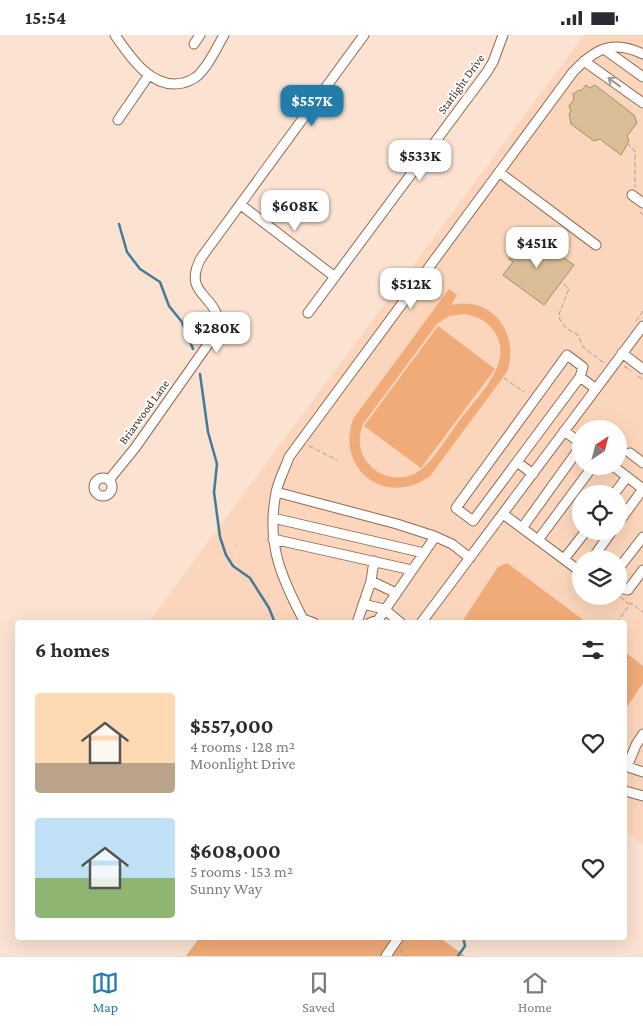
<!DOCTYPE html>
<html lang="en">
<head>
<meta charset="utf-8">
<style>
	body { margin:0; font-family:"Crimson Pro",serif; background:#f7f7f7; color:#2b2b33; height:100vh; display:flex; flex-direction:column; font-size:19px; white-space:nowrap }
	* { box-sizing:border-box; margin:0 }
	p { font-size:16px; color:#7c7c81 }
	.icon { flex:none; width:28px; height:28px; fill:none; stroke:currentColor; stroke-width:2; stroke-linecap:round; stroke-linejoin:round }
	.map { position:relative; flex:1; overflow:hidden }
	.drawer { position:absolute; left:15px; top:585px; width:612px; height:320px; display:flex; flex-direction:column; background:#fff; border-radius:5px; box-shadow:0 5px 20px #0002 }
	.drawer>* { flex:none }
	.needle { width:32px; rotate:36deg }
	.fabs { position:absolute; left:572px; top:385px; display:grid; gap:10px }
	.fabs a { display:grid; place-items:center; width:55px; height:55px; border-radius:50%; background:#fff; box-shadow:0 5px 20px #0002; font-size:25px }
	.price { position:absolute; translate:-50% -42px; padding:0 11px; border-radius:10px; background:#fff; color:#222; font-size:16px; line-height:32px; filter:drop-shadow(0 1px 2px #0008) }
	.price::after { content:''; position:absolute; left:50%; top:30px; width:15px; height:11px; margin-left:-8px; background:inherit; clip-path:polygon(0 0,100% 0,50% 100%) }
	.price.on { background:#227dab; color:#fff }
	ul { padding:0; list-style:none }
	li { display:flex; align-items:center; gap:15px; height:125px; padding:0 20px }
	li span { display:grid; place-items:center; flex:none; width:140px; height:100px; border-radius:5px; color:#555 }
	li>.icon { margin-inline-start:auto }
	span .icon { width:60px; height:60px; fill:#fffc; stroke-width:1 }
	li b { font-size:21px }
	h2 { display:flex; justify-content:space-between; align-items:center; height:60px; padding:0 20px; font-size:21px }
	.status { display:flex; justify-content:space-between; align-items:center; height:35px; padding:0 25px; background:#fff; direction:ltr }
	.status svg { height:14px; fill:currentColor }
	.tab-bar { display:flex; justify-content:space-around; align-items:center; height:70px; border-top:1px solid #e1e1e2; background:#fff; font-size:14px; color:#7c7c81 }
	.tab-bar a { display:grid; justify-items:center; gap:2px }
	.tab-bar .on { color:#227dab }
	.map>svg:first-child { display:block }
	.built { fill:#fcd6bc; fill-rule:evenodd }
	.green { fill:#f1ab78; fill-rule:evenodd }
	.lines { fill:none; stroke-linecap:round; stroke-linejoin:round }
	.stream { stroke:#437b9a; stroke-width:2.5 }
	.building { fill:#d9be98; stroke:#a58c68 }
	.minor-casing { stroke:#8f6b52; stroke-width:11 }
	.path { stroke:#ad988a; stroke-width:1; stroke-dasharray:5 2.5; stroke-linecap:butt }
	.minor { stroke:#fff; stroke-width:9 }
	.oneway { stroke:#9e9691 }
	.labels { text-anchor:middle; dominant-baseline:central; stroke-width:4; stroke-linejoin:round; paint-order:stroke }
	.street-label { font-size:12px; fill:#3d2e23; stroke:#fff }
</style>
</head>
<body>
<div class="status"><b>15:54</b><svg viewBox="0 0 49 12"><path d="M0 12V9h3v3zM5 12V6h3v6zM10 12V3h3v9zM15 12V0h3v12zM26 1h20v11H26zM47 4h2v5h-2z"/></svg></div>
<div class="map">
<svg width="643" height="921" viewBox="0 0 643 921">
	<rect width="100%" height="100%" fill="#fbe2d1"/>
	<path class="built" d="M584,0H643V809L625,796V588H148ZM581,394H619V431H581ZM581,459H619V496H581ZM581,524H619V561H581Z"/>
	<path class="green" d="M449,254L457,260L451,270C493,260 520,299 507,337L430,441C387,473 335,435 353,384ZM464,279C476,281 486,285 493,295C517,326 477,362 459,386C447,402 430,433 412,440C396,446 378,441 368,428C358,416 358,403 363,389L437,289L449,281Z
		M438,291L495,334L421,433L364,391Z
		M507,528L586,587H462L498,532Z
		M625,617L643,631V648L625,675Z
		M200,902L440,903L465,921H186Z"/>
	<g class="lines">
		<path class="stream" d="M119,189L127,217L140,234L160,247L169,271L182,287L193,314
			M200,339L208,397L217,429L214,457L220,502L226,520L233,531L250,543L269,573L275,588
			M458,921L465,911L463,902"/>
	</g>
	<path class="building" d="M586,50L590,53L595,50L634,80L637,88L627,101L629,106L621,120L600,104L594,106L571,89L569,79L571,76L569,71L574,64L573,59L579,55L581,56Z
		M528,197L574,230L544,270L503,240L513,227L509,224Z"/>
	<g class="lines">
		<defs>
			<path id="minor" d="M115,0C130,22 152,55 183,48C190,46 198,42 202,36C211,26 217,12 224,0
				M194,9L200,0
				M604,14L643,42
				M584,26L643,68
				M118,85L149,40
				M499,137L596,210
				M632,160L643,168
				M241,170L335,242
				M308,278L487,37L493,27L503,0
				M622,318L643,334
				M580,342L583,332L567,320L456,473L473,486L580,342L596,354
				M564,396L581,408
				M630,418L643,428
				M517,427L533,439
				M613,431L643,454
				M94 452a9 9 0 1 1 18 0a9 9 0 1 1-18 0Z
				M109,445L135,413L216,298C227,260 179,264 201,223L364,0
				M276,457L397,489L434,501L452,509L470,523
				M614,459L627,442
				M503,479L581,537
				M273,483L424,518
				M619,487L643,454
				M522,493L581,411
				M273,504L412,535
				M538,505L593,431
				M564,524L586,496
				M592,524L612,496
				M374,526L371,546L396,558
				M619,533L643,502
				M619,553L628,555L643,535
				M363,569L384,574L401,588
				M314,588L303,584C281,542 266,508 276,458C278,446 285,434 289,422L573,37C595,14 612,4 643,19
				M357,588L371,546
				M370,588L378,585L435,502
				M421,588L643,291
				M625,731L643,737
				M627,732L636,710L643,699
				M625,756L643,761
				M386,921L399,902"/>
		</defs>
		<use href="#minor" class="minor-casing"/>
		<path class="path" d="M627,108L635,116V152
			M640,177L643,180
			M564,249L569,254L559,279L560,285L566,293L578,300L583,312L604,328
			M636,286L643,276
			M624,331L631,336
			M638,341L643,345
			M504,343L524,357
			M309,411L337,425
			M620,562L629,569
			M616,588L631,568L643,577
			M400,914L407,921"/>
		<use href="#minor" class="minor"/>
	</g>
	<defs><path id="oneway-shaft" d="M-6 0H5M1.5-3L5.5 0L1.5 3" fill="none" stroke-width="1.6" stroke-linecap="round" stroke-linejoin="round" transform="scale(1.25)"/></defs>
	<use class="oneway" href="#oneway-shaft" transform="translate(614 47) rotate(-144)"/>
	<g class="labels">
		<g class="street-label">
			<text transform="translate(461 49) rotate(-54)">Starlight Drive</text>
			<text transform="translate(144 377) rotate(-54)">Briarwood Lane</text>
		</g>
	</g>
</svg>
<div class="fabs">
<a><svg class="needle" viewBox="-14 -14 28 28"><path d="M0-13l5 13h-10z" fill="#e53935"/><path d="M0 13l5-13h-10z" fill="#7c7c81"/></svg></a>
<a><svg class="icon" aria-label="locate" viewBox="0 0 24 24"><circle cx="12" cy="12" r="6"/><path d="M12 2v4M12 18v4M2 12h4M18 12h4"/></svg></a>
<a><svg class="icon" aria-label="layers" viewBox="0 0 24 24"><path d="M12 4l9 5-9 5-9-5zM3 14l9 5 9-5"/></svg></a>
</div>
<b class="price on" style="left:312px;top:92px">$557K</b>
<b class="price" style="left:420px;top:147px">$533K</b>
<b class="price" style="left:295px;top:197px">$608K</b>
<b class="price" style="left:537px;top:234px">$451K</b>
<b class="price" style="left:411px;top:275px">$512K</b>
<b class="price" style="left:217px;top:319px">$280K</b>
<section class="drawer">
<h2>6 homes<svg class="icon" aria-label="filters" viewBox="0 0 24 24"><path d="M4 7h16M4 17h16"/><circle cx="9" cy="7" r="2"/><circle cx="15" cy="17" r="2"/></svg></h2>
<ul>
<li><span style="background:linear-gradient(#ffd9b3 70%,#b9a48a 0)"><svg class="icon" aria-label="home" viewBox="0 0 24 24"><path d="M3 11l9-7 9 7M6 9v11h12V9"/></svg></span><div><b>$557,000</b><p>4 rooms · 128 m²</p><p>Moonlight Drive</p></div><svg class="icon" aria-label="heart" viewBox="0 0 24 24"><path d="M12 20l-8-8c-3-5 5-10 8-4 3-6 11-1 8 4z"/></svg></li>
<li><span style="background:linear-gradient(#bfe0f5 60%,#8fb573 0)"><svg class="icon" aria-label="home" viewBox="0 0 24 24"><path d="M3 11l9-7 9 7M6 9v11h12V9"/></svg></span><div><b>$608,000</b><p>5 rooms · 153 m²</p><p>Sunny Way</p></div><svg class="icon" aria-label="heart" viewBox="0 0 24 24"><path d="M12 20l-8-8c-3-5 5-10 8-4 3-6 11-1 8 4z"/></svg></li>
</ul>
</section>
</div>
<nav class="tab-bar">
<a class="on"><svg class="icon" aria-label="map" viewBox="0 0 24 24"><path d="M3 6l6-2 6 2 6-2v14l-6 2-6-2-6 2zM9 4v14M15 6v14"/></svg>Map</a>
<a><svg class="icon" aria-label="saved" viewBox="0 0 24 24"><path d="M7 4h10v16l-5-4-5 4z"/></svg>Saved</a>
<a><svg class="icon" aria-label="home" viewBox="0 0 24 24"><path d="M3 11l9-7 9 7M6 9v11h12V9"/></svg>Home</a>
</nav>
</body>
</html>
